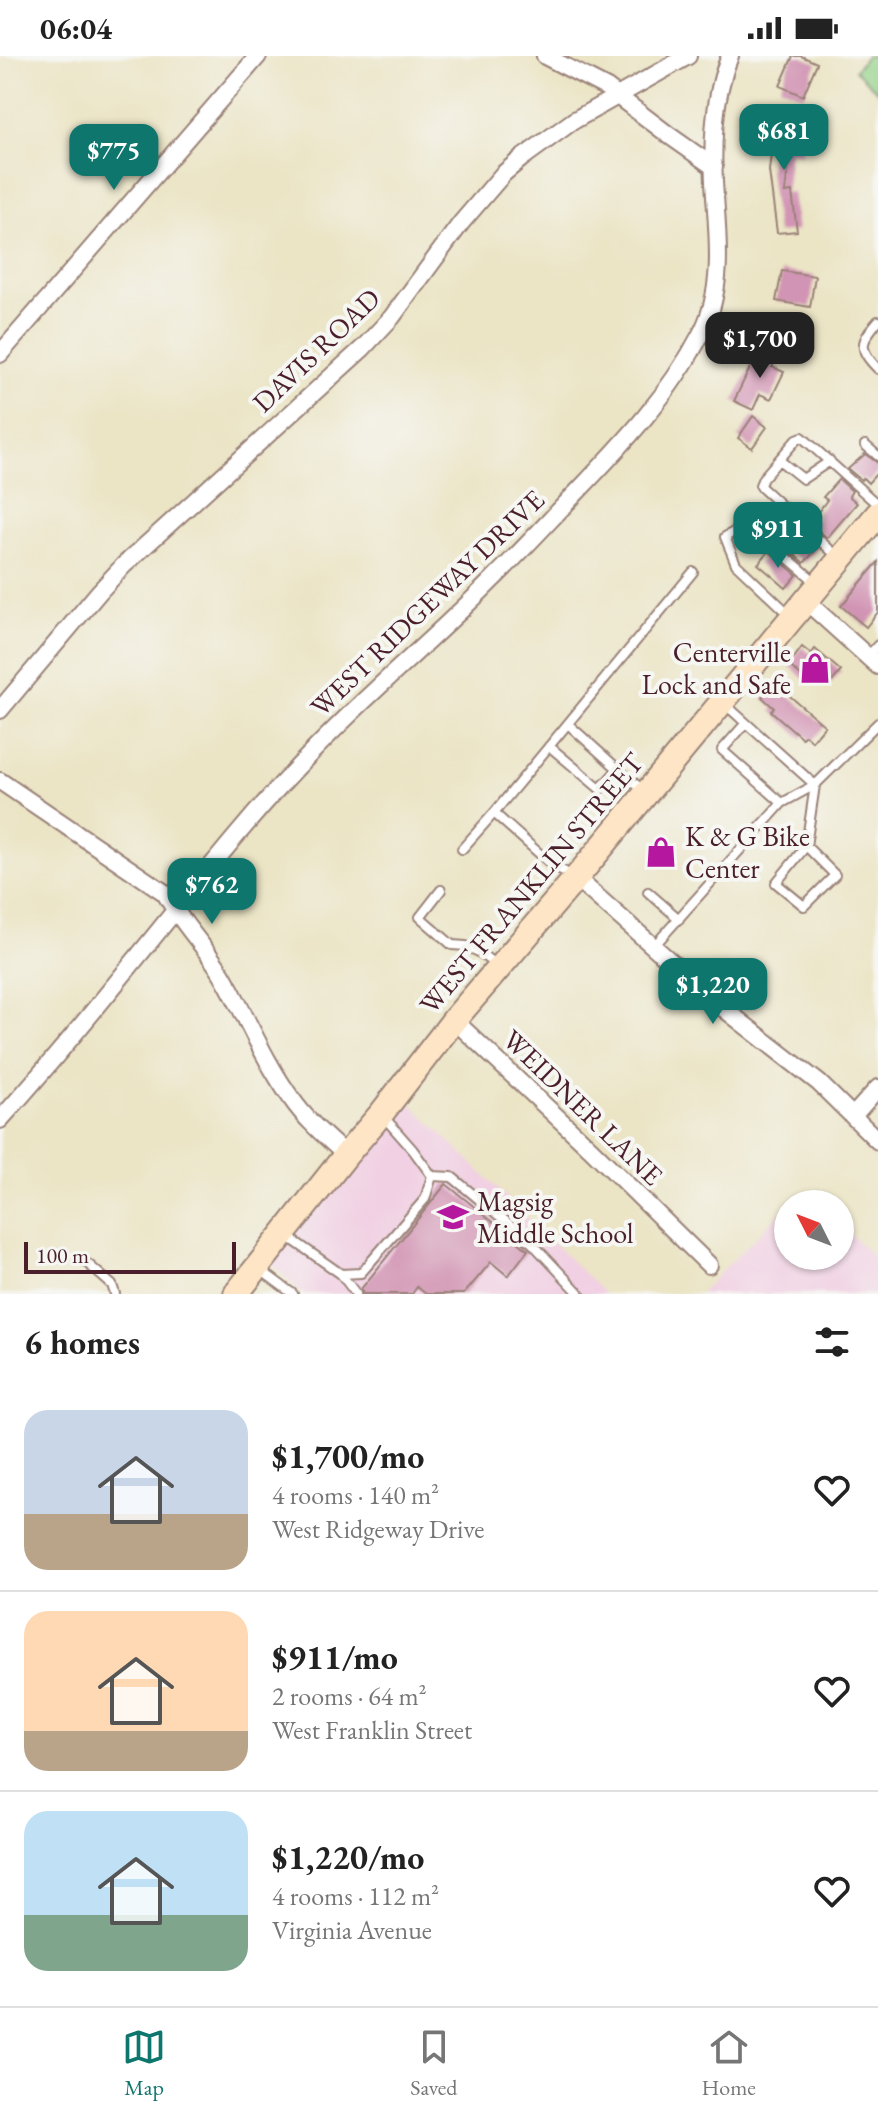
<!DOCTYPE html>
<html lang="en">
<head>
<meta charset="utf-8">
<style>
	body { margin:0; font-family:"EB Garamond",serif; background:#f2f2f2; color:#222; height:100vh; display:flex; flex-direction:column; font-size:30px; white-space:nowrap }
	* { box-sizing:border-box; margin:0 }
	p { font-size:26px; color:#767676 }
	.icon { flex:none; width:44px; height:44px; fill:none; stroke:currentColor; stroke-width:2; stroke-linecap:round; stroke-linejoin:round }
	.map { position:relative; height:1238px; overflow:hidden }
	.sheet { display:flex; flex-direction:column; background:#fff; flex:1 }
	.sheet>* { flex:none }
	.needle { width:52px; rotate:312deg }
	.buttons { position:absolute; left:774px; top:1134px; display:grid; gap:16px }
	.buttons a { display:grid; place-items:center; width:80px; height:80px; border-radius:50%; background:#fff; box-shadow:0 2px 6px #0004; font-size:40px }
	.scale { position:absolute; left:24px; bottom:20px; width:212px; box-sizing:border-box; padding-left:8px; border:4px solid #4a1f2b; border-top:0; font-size:22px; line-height:28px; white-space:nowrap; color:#4a1f2b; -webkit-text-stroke:6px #f6f6f2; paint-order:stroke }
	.price { position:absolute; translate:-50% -68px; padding:0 18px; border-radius:16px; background:#0f766e; color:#fff; font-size:26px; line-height:52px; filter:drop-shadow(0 2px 4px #0008) }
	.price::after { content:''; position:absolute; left:50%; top:48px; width:24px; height:18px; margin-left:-12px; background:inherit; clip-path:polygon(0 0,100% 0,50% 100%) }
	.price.selected { background:#222; color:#fff }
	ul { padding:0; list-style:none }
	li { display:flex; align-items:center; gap:24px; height:200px; padding:0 24px }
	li+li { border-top:2px solid #e0e0e0 }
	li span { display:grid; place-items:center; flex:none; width:224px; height:160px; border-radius:24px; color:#555 }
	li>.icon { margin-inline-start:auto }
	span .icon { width:96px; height:96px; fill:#fffc; stroke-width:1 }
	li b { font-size:34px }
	h2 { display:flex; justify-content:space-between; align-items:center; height:96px; padding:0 24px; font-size:34px }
	.status { display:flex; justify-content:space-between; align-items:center; height:56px; padding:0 40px; background:#fff; direction:ltr }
	.status svg { height:22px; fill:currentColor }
	.menu { display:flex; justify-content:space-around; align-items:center; height:112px; border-top:2px solid #e0e0e0; background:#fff; font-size:22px; color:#767676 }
	.menu a { display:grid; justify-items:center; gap:4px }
	.menu .selected { color:#0f766e }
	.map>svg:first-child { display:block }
	.built { fill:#f1d0e3 }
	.green { fill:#93d288; stroke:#6e785a; stroke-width:2 }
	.building { fill:#d294b4 }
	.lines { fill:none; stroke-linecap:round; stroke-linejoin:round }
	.lane-casing { stroke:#9a8278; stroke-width:12 }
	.street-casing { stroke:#9a8278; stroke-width:20 }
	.secondary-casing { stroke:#9a8278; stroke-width:28 }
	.lane { stroke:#fff; stroke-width:8 }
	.street { stroke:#fff; stroke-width:16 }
	.secondary { stroke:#fde5c5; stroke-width:24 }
	.labels { text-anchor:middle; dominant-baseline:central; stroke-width:8; stroke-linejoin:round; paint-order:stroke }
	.street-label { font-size:28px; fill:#4a1f2b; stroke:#f6f6f2 }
	.poi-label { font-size:28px; fill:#4a1f2b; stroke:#f6f6f2; text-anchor:start }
</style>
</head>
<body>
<div class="status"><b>06:04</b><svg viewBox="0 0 49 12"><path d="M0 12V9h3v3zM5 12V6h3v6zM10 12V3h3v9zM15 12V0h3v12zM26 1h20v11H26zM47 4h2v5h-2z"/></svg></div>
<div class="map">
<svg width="878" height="1238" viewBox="0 0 878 1238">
	<rect width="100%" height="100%" fill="#f6f6f2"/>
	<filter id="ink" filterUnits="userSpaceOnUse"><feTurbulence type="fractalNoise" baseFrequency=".0125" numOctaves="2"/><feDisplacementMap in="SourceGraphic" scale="16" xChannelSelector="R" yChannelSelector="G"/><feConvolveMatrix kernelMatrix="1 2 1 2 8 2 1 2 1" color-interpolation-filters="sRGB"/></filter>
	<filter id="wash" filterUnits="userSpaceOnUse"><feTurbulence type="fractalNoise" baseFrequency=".006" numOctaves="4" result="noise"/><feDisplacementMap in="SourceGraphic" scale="32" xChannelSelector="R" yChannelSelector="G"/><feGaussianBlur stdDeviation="1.8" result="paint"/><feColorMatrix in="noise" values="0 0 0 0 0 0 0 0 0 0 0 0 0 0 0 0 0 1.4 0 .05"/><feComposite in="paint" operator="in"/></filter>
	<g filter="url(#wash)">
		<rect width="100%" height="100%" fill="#ebe4c5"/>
		<path class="built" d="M398,1035L605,1238H303L266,1202Z
			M788,1149V1200H840V1168L878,1206V1238H699Z"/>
		<path class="green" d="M866,0H878V36L855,14Z"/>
		<g id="blocks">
			<path class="building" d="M793,0H801L817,7L803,40L780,30Z
				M775,64L804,67L801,98L790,96L785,137L792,136L797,175L777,177L769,115Z
				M782,215L815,220L810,251L776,245Z
				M760,291L778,299L772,311L784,316L771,343L760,338L753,354L734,345Z
				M753,360L767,371L752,392L738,382Z
				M865,398L878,407V416L868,427L863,422L861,424L848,413Z
				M839,423L852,435L849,440L857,447L827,482L812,468L818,462L815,460L827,444L823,441Z
				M774,452L818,492L804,507L759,467Z
				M769,495L797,519L786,532L758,508Z
				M878,506V556L866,571L841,550Z
				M802,591L811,598L815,593L841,615L831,627L816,614L806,625L789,609Z
				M773,629L775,631L777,629L825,670L812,685L805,679L802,682L771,655L774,652L762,641Z
				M446,1128L528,1194L508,1220L491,1206L464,1238H426L417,1231L412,1238H363L361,1233Z"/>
		</g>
	</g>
	<g filter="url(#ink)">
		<use href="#blocks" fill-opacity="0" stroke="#9a8278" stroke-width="2"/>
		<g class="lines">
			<defs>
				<path id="lane" d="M878,265C860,286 858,293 878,313
					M865,389L878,400
					M779,404L803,423L830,405
					M837,500L762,432L760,429L763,422L797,383L802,381L878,449
					M789,558L736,508L725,481L739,473L756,475L817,527
					M868,600L878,589
					M726,649L815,729L878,667
					M549,690L600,733L618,713L568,668
					M618,713L645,736
					M782,747L815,729
					M494,757L693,516
					M806,790L835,819L804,850L776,827L806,790L815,729
					M462,793L494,757L551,808L572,820
					M441,834L420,861L452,889L466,890L479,896L498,911
					M648,836L679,863
					M654,890L782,747L722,694L746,667
					M432,1120L452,1121L532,1187L580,1238
					M287,1180L341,1218L361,1217L425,1143L432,1120L413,1094L383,1060
					M88,1208L112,1229L115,1238
					M258,1212L293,1238
					M341,1218L356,1238"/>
				<path id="street" d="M545,0L607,32L670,80L714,111
					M0,298L258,0
					M806,545L878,610
					M0,654L99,536L124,509L363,292L392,261L461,167L503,118L522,102L573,65L688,0
					M0,725L165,837C181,867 205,890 222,918C246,959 263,1003 291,1042C306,1064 326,1081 346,1099
					M576,822L723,952L819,1027L878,1085
					M454,964L591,1093L709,1209
					M853,1060L878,1032
					M0,1064C45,1014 88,962 130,910C190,837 247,762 313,695C370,635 435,582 493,523C522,495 549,465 577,436C624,387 670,338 701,278C726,231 717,176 714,126C712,85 714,38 730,0"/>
				<path id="secondary" d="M236,1238L346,1099L381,1058L454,964L576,822L878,458"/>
			</defs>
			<use href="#lane" class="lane-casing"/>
			<use href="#street" class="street-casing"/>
			<use href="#secondary" class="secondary-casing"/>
			<use href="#lane" class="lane"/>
			<use href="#street" class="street"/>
			<use href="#secondary" class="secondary"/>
		</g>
	</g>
	<defs>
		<symbol id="shop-bare" viewBox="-9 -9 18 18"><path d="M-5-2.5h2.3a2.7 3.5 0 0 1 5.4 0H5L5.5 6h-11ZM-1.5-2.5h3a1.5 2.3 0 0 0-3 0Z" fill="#b5179e" stroke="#f6f6f2" stroke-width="2.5" paint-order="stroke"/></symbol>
		<symbol id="school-bare" viewBox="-9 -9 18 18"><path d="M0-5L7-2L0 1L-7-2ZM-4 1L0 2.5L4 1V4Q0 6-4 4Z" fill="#b5179e" stroke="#f6f6f2" stroke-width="2.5" paint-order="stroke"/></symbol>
	</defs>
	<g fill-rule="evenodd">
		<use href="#shop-bare" x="793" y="590" width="44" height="44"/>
		<use href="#shop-bare" x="639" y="774" width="44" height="44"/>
		<use href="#school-bare" x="431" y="1139" width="44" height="44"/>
	</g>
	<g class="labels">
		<g class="street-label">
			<text transform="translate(316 294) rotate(-44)">DAVIS ROAD</text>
			<text transform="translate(427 547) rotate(-44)">WEST RIDGEWAY DRIVE</text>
			<text transform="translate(531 827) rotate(-50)">WEST FRANKLIN STREET</text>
			<text transform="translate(583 1051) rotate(44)">WEIDNER LANE</text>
		</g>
		<g class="poi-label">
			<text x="791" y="596" text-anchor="end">Centerville<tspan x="791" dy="32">Lock and Safe</tspan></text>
			<text x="685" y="780">K &amp; G Bike<tspan x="685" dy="32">Center</tspan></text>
			<text x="477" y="1145">Magsig<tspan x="477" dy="32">Middle School</tspan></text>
		</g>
	</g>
</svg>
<div class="buttons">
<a><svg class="needle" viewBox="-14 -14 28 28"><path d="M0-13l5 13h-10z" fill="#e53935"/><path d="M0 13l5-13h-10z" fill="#767676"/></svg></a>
</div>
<div class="scale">100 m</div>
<b class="price" style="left:784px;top:116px">$681</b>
<b class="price" style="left:114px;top:136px">$775</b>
<b class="price selected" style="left:760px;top:324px">$1,700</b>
<b class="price" style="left:778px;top:514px">$911</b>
<b class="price" style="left:212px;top:870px">$762</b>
<b class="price" style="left:713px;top:970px">$1,220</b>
</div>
<section class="sheet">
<h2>6 homes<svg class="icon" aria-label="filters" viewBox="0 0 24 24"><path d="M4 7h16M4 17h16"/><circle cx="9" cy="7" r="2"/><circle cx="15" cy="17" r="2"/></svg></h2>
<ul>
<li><span style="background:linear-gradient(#c9d6e8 65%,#b9a48a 0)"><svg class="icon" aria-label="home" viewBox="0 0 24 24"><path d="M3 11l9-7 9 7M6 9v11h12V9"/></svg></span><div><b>$1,700/mo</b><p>4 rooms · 140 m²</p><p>West Ridgeway Drive</p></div><svg class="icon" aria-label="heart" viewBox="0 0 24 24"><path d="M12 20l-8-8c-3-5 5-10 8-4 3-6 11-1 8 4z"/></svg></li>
<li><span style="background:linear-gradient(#ffd9b3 75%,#b9a48a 0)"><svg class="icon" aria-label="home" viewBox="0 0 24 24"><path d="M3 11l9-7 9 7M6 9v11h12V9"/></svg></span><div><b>$911/mo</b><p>2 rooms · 64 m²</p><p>West Franklin Street</p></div><svg class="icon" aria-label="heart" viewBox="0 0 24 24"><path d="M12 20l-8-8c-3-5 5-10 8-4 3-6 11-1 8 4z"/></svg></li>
<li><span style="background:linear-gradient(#bfe0f5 65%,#7fa58c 0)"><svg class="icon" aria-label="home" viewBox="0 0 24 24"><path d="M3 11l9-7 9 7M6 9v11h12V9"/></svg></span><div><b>$1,220/mo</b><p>4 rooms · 112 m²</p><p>Virginia Avenue</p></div><svg class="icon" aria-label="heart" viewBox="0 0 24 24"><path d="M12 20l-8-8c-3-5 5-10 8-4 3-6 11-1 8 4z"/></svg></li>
</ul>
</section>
<nav class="menu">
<a class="selected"><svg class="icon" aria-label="map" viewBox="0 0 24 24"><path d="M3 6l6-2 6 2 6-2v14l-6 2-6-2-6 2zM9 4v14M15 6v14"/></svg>Map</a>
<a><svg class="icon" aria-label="saved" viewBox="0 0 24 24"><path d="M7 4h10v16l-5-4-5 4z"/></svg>Saved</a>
<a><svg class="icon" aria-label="home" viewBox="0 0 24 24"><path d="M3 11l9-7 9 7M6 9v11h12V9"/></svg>Home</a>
</nav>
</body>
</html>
